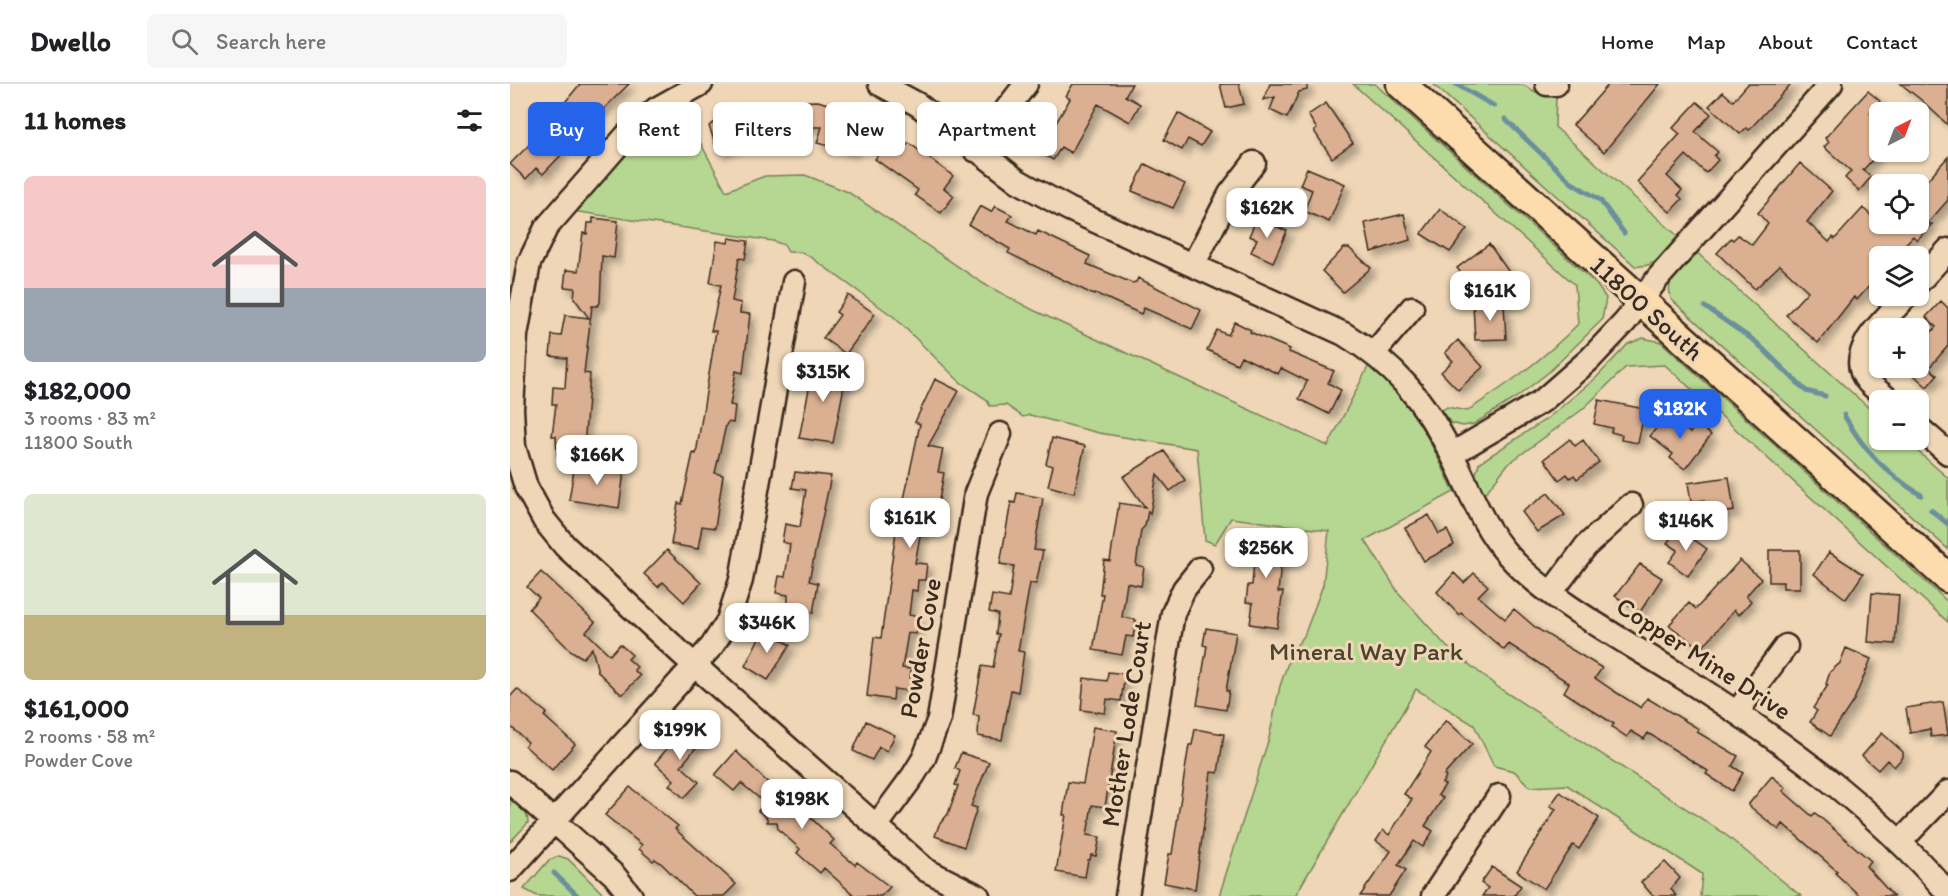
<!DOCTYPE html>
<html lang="en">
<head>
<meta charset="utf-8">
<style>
	body { margin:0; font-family:Itim,sans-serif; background:#f6f6f6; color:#202124; height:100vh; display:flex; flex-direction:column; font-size:22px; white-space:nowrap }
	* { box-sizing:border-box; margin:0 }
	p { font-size:20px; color:#757577 }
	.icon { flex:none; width:33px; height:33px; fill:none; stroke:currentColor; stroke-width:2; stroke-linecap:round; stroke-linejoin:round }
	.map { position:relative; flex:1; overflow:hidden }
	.side { display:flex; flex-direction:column; background:#fff; width:510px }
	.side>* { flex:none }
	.hud { position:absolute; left:18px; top:18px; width:570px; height:54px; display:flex; gap:12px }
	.needle { width:39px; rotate:42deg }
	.tools { position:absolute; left:1359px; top:18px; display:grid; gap:12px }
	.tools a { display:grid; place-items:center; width:60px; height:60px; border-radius:9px; background:#fff; box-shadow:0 2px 4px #0004; font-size:30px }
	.price { position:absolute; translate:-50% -51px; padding:0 14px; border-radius:12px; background:#fff; color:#222; font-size:20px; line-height:39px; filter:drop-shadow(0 2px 3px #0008) }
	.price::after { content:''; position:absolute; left:50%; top:36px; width:18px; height:14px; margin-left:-9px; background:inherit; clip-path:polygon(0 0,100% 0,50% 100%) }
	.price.current { background:#2563eb; color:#fff }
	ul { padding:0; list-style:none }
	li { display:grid; align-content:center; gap:12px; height:318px; padding:0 24px }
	li span { display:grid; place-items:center; height:186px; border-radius:9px; color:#555 }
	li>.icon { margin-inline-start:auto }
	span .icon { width:108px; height:108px; fill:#fffc; stroke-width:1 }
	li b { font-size:26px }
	h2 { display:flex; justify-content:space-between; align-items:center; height:72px; padding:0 24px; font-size:26px }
	.pill { padding:0 21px; border-radius:9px; background:#fff; box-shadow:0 2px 4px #0004; font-size:21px; line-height:54px }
	.pill.current { background:#2563eb; color:#fff }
	header { display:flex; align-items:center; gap:36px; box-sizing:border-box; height:84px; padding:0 30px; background:#fff; border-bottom:2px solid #e0e0e0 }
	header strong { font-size:28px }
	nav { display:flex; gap:33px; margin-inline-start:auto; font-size:21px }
	.search { width:420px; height:54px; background:#f6f6f6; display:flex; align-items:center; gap:15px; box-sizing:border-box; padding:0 21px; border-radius:9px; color:#757577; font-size:22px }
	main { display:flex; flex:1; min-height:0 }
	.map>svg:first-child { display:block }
	.green { fill:#b5d791; stroke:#788058; stroke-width:1.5 }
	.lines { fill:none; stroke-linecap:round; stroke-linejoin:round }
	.stream { stroke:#6d8f9d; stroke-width:5 }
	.building { fill:#dbb092; stroke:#3b2a1e; stroke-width:1.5; filter:url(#shadow) }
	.minor-casing { stroke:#3b2a1e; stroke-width:27 }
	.major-casing { stroke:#3b2a1e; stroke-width:33 }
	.minor { stroke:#eed6b6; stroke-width:22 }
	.major { stroke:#fcdcac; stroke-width:28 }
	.labels { text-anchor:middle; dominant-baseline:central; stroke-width:6; stroke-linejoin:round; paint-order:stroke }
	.street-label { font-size:26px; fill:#3b2a1e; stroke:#eed6b6 }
	.park-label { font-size:26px; fill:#4d442f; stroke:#eed6b6 }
</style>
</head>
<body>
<header>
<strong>Dwello</strong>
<div class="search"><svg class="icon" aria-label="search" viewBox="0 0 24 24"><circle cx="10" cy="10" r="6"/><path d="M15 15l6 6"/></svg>Search here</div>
<nav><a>Home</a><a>Map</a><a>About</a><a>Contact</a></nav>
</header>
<main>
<section class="side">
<h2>11 homes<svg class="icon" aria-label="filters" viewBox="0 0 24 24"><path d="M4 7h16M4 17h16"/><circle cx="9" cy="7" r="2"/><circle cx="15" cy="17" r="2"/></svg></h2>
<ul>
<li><span style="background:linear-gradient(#f6c9c9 60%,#9aa5b1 0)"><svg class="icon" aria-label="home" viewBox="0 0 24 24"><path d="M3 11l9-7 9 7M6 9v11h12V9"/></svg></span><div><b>$182,000</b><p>3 rooms · 83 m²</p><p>11800 South</p></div></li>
<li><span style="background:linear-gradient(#dfe7d0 65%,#c2b280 0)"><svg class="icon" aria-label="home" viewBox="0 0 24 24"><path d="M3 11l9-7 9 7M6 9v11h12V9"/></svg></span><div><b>$161,000</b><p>2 rooms · 58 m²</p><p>Powder Cove</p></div></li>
</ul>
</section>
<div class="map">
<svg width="1438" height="812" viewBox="0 0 1438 812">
	<defs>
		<filter id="shadow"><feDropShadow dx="5.5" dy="5.5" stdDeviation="3" flood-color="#0004"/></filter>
	</defs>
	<rect width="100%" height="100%" fill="#eed6b6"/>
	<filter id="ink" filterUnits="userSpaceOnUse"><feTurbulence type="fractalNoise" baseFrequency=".0167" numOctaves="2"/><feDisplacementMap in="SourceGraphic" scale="12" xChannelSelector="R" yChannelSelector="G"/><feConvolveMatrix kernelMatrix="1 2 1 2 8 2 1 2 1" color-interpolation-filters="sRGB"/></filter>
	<g filter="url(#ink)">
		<path class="green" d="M843,0H865L1086,200L1096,214L1092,236L1039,288L1007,313L964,340L953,342L941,339L931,327L937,323L957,327C997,301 1035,274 1068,240L1065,201Z
			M923,0H1011L1028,9L1046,11L1045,43L1169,153C1156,169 1147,184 1125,182Z
			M171,22L216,107L255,92L295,91L338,108L474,200L523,226L818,362L859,281C902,315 922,360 944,408L855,456L888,508L936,562L989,604L1211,747L1291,812H1190L1192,790L1057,701L1020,703L1004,687L984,682L964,641L906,605L785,812H709L759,654L770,602L782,567L794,552L813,501L819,447L721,434L705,460L695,456L687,365L589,349L520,331L513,333L496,321L480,322L476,315L450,298L384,233L299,172L291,168H278L274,161L263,157L62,127C96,89 127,49 171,22Z
			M1184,166L1369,333L1370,356H1395L1438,394V465L1161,215C1154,194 1171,181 1184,166Z
			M1133,254L1151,258L1438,518V538L1155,281L1116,283L1073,325L998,380L977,407L970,411L965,393L969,379L1038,334L1086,294L1118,260Z
			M0,713C9,721 18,726 18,739L0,758Z
			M49,772L58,775L95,812H27L14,805L39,776Z"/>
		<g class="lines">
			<path class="stream" d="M946,0L984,22
				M995,35L1062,99L1090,116L1114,149
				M1195,223L1246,258L1296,307L1315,312
				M1334,331C1353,366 1377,390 1411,411
				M1421,426L1438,440
				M44,789L68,812"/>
		</g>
		<path class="building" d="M70,0H119L74,44L67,37L57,48L42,34Z
			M563,0H622L615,12L630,20L620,38L588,20L561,69L551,63L543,76L525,65L529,57L526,55L529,51L524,48L534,31L546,39L560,15L556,12Z
			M710,0H729L734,20L716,24Z
			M760,0H797V6L789,8L777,34L760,26L765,13L753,16Z
			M1099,0H1150L1094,68L1063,41Z
			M1238,0H1281L1239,46L1236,44L1230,50L1199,22L1213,8L1223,17Z
			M1391,0H1438V41L1410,15Z
			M1358,7L1370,17L1360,29L1370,38V53L1359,65L1367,71L1353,86L1361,93L1349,107L1335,94L1341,87L1314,63L1319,58L1315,54Z
			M308,17L340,27L337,35L351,40L343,68L307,59L312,43H251V18Z
			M1187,18L1201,30L1185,48L1208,68L1204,72L1208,76L1196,89L1176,71L1157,92L1172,106L1168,111L1172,115L1160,128L1127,98L1170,50L1163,44Z
			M816,19L843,59L822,74L804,47L807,45L798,31Z
			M230,22L243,54L208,68L199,42L214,32L213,29Z
			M668,29L700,48L691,62L678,55L672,66L654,56Z
			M380,54L396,62L399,59L443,92L434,104L444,112L431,129L405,111L408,106L365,75Z
			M24,56L33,64L39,58L52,70L33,90L26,84L16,95L0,80Z
			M1438,73V116L1417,140H1422L1407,156L1403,152L1384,172H1370V189L1361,200L1347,216L1344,213L1308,259L1276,231L1298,207L1270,181L1245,205L1207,169L1221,154L1223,156L1228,151L1242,161L1258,140L1248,129L1290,79L1322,107L1297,138L1319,158L1323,153L1325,155L1353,124L1370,140H1408V106Z
			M635,80L675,100L663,124L622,107Z
			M797,84L835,100L819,138L794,127L802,106L790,101Z
			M470,122L481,128L485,122L502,131L498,137L526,151L528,147L580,172L577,180L622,199L626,198L628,194L691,226L682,245L634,224L631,230L585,209L584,211L498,169L500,165L459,141Z
			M930,125L957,145L940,168L911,150Z
			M894,130L900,156L861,168L855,139Z
			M83,134L108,137L104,174L92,172L90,219L87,222H82L74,289L80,290L73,374L47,371L46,352H42L46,320H42L43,303L55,304L57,274L40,272L42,251L51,252L55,231L79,234L64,214L65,204L54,203L56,186L68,187L73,149L77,150L78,139H83Z
			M747,134L777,147L763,178L741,168L747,155L739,152Z
			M219,154L238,157L235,175L229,174L222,217L231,219L230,229L240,230L233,289L226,287L220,321L225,322L223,339L218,338L216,341L205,389L213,391L205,444L192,442L188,465L161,460L168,419L172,420L183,369L186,370L206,247H201L211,201L200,199L207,157L218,159Z
			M979,160L1001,191L969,214L947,184Z
			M834,164H839L861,184L833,208L812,187Z
			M338,211L365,230L336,270L313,254L330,231L326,228Z
			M1431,217L1438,224V262L1419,284L1427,291L1417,303L1396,284H1408V263L1426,243L1416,233Z
			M994,220L996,255L965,256L963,221Z
			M725,238L741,246L740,248L780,265L779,268L824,287L818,299L831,306L819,330L789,315L797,297L771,284L768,290L731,272L727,280L697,266L707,246L718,251Z
			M948,256L973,283L948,306L931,288L943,277L935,269Z
			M305,276L328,280L322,289L336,292L323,359L289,354Z
			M425,295L449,307L418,362L433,365L428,388L434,389L424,442L416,441L414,452H410L405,479L417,480L415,496H408L407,507L402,506L399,531L409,533L406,550L398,549L392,584L401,585L399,607L384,605L383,616L357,612L364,553L371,554L390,419L393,420L410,340L405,338Z
			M1089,316L1135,325L1128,359L1111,356L1112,351L1101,348L1102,344L1084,340Z
			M1157,330L1180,349L1187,340L1201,351L1175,385L1160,374L1163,370L1140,352Z
			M542,354L575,362L564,409L538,402L543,382L536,380Z
			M1060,355L1065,362L1073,356L1089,378L1067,395L1064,391L1060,394L1057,390L1049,396L1034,375Z
			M654,367L675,396L660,407L647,390L640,430L638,427L635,442L631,446L626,481L634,483L631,502L617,499L612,533L626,536L623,553L616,552L612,571L583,566L593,510H590L594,476L600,477L609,419L635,423L613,393Z
			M65,380L114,388L109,424L59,416Z
			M285,388L321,392L299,497L308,499L303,529L278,524V511L266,509L269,492L275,493L280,460L272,458L275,440L290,443L296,406L282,404Z
			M1219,393L1224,427L1197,431L1194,416L1181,418L1178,399Z
			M507,409L533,414L524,466L533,467L526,500L520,499L508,567L514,568L508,608L501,606L492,656L468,652L469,632L463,631L472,582L483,584L489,550H486L488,530L479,528L482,511L499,514L504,482L490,480L501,418L505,419Z
			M1038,409L1055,431L1027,448L1012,428Z
			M919,431L929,450L937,446L944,461L914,477L895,444Z
			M1168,444L1197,465L1178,492L1159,478L1168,466L1157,459Z
			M740,449L774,452L768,508H773L767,544L740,540L743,519L736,518L738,501H742L745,466H738Z
			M157,466L191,499L174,518L153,498L148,503L134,490Z
			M1259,466H1290V504H1273V498H1259Z
			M1319,468L1353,490L1336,515L1304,490Z
			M1230,476L1251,495L1236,512L1241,517L1229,531L1224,526L1191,565L1159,541L1179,519L1186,525Z
			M1130,480L1152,494L1130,528L1105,512Z
			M31,488L85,538L76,548L100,571L110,560L122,571L118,575L127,583L124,586L130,592L112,611L88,588L82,564L73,574L60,566L19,525L29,514L17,503Z
			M944,489L954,499L964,489L978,502L968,512L995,535L1004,525L1026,544L1092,584L1085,594L1104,607L1131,624L1137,614L1189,645L1187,648L1228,672L1222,682L1233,689L1222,707L1196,690L1198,687L1138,649L1134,655L1121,647L1117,653L1102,643L1104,640L1054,608L1059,599L999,560L994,566L951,529L949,531L927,508Z
			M1362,509L1389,511L1385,560L1358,558Z
			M254,544L280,561L258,596L235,582Z
			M696,544L726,549L716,607H719L716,626L687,621L697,562L693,561Z
			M1336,564L1361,575L1344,616L1320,652L1300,638L1307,627L1303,624L1318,601L1316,600L1320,588L1330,579Z
			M598,588L615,590L611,617L597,615L595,629L571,626L574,594L597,597Z
			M7,605L37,629L34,632L65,660L42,686L15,662L18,658L0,642V613Z
			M1433,618L1438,651L1421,653L1420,645L1400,649L1396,624Z
			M936,636L962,660L934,691L936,693L932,699L935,701L928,711L933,714L915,742L923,747L913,763L904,757L888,781L896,786L879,812H850L881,767L866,757L873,746L879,751L902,715L894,710L921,668L915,663Z
			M356,637L385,651L377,667L369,663L362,676L343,667Z
			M177,641L193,655L171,682L189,698L174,714L159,701L164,696L145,679Z
			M583,643L607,647L595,723L582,721L577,751L590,753L586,772L581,771L580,776H578L575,793L546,788L556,731H553L558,698L573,700Z
			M685,645L714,650L708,689L701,688L685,805L654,799L659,770H662L679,661H682Z
			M1372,649L1393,668V673L1384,683L1377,676L1368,686L1352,672Z
			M226,667L255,696L279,717L284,718L324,756L320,760L345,781L347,778L380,803L371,812H345L314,784L310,789L287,769L290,765L268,745L267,738H257V734L248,727L255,719L231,699L224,707L205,691Z
			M451,669L479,678L461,722L467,724L454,763L425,752L429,741L438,730L448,702L445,701L450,687L445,684Z
			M1262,692L1276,704L1273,707L1302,732L1305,729L1361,777L1356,782L1383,812H1350L1325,789L1327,787L1273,740L1269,746L1238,721Z
			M120,703L168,742L165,745L226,800L214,812H184L152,780L145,775L143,777L129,765L132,761L95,731Z
			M1050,708L1089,734L1069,765L1063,761L1034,805L1007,787L1046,725L1040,722Z
			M1155,778L1170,794L1161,805L1166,812H1143L1131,798Z
			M982,783L1011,802L1004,812H972L978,804L971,799Z"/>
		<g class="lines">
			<defs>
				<path id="minor" d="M191,0L146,25L116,52L36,144L19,179L6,251L2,325L4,363L16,403L34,436L55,462L172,570L416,786L468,812
					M370,0L407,20L508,97L559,125L834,250C885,281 914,316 941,369C960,405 971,441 998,471C1038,517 1120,559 1172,593C1270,655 1361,721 1438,809
					M1037,0H1046
					M465,66L516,0
					M683,181L720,110L744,79
					M1408,199L1438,166
					M864,269L902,224
					M1379,316C1372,310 1364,304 1358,298C1332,268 1379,232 1397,212
					M1408,343L1438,369
					M942,370L1032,317L1080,275L1115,238L1148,194L1321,0
					M1041,509L1076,462L1121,421
					M1227,628L1276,562
					M0,698L104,791L121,812
					M367,741L403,692L414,674L429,635L466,409L490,350
					M1390,758L1438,708
					M0,786L202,562L218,537L231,496L284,198
					M617,812L663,529L674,505L690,485
					M923,812L989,712"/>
				<path id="major" d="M891,0L1438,494"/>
			</defs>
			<use href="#minor" class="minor-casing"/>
			<use href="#major" class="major-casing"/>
			<use href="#minor" class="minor"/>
			<use href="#major" class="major"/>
		</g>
	</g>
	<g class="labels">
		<g class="street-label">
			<text transform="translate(1137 224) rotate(42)">11800 South</text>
			<text transform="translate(410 564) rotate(-80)">Powder Cove</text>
			<text transform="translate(1194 574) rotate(33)">Copper Mine Drive</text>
			<text transform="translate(616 640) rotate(-81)">Mother Lode Court</text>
		</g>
		<g class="park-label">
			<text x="856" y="567">Mineral Way Park</text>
		</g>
	</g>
</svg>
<div class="tools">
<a><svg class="needle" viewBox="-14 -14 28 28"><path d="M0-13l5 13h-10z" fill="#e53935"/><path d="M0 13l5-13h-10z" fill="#757577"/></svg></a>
<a><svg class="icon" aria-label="locate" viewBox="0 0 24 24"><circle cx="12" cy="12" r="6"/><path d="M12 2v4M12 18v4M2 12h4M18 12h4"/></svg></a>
<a><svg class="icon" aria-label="layers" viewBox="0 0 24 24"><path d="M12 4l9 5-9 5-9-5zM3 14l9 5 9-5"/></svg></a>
<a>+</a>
<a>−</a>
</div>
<b class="price" style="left:757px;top:155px">$162K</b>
<b class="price" style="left:980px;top:238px">$161K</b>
<b class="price" style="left:313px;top:319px">$315K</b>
<b class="price current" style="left:1170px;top:356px">$182K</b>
<b class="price" style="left:87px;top:402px">$166K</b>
<b class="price" style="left:400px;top:465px">$161K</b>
<b class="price" style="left:1176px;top:468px">$146K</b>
<b class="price" style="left:756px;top:495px">$256K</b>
<b class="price" style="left:257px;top:570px">$346K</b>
<b class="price" style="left:170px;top:677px">$199K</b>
<b class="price" style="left:292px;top:746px">$198K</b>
<div class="hud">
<a class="pill current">Buy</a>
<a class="pill">Rent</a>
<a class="pill">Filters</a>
<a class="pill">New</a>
<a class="pill">Apartment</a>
</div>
</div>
</main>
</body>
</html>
